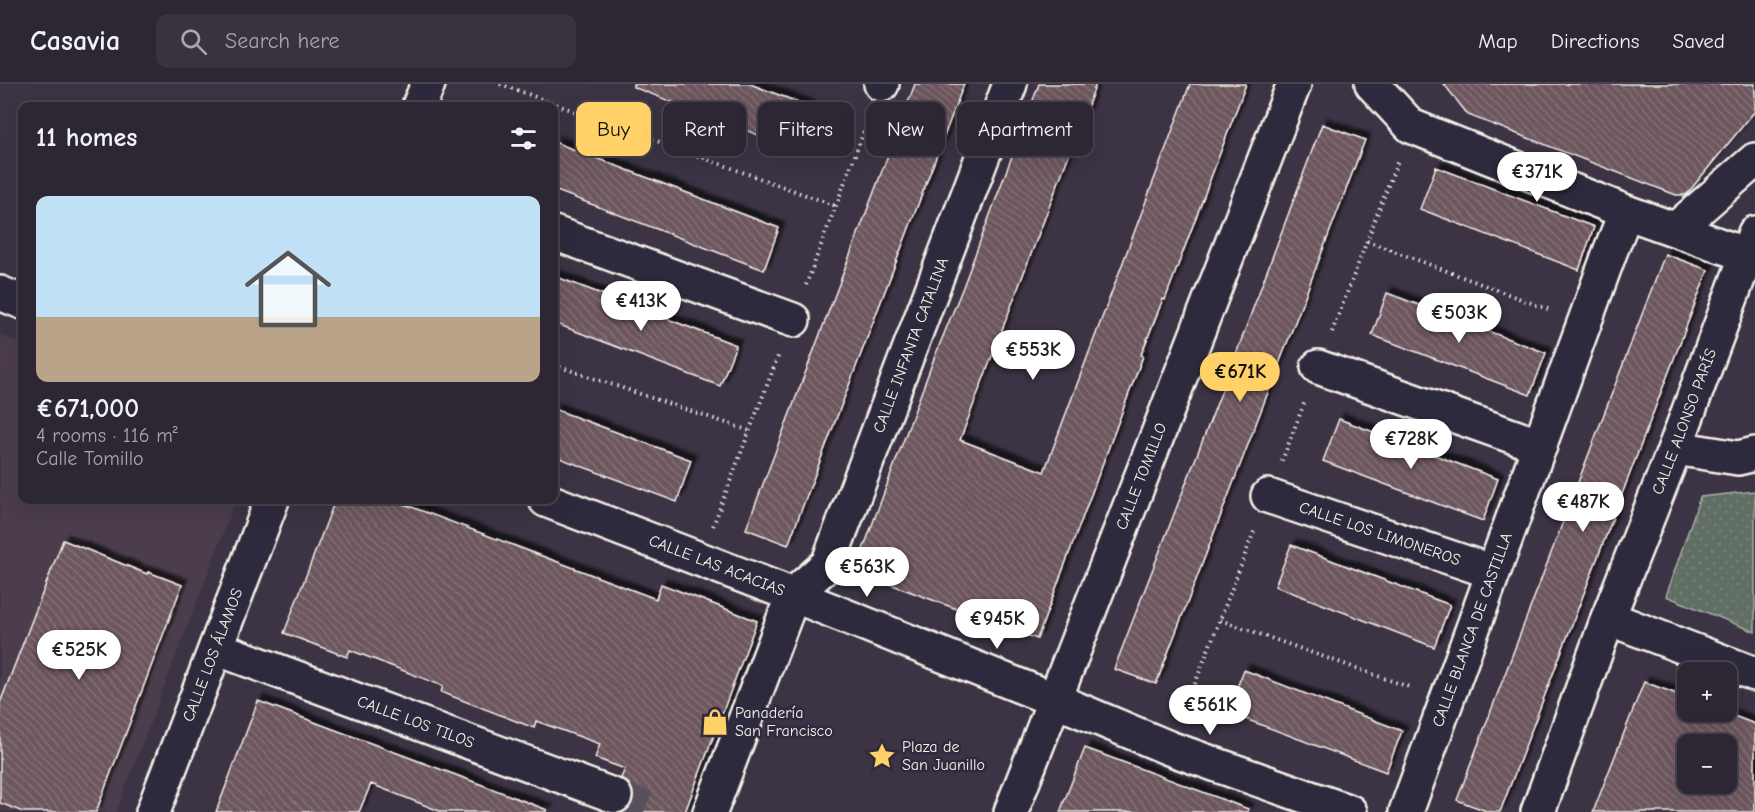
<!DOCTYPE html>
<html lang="en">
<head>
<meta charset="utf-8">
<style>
	body { margin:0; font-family:"Comic Neue",sans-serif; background:#39323f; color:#f1f3f6; height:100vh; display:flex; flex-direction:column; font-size:22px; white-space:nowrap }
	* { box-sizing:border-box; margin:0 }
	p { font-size:20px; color:#a7a5ac }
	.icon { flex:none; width:33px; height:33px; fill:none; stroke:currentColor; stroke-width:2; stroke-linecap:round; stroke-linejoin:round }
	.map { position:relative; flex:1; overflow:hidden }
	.sheet { position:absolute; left:18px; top:18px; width:540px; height:402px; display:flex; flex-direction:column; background:#2d2633; border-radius:12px; box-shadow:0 6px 24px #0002,0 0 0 2px #48434e }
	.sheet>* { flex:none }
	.guide { position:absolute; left:576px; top:18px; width:570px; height:54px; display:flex; gap:12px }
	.controls { position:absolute; left:1677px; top:578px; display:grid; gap:12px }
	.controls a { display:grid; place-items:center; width:60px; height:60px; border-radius:12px; background:#2d2633; box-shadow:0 6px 24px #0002,0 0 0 2px #48434e; font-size:30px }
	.price { position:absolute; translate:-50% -51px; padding:0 14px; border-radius:21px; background:#fff; color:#222; font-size:20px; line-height:39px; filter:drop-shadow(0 2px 3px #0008) }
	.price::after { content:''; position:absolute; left:50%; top:36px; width:18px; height:14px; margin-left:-9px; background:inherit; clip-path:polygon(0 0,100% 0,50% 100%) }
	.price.selected { background:#ffd166; color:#111 }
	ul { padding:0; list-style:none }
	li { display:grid; align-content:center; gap:12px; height:318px; padding:0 18px }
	li span { display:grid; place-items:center; height:186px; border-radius:12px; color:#555 }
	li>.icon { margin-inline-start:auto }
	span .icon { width:108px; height:108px; fill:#fffc; stroke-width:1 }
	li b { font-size:26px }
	h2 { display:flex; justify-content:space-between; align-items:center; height:72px; padding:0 18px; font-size:26px }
	.tag { padding:0 21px; border-radius:12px; background:#2d2633; box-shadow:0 6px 24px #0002,0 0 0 2px #48434e; font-size:21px; line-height:54px }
	.tag.selected { background:#ffd166; color:#111 }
	header { display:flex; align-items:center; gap:36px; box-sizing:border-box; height:84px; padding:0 30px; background:#2d2633; border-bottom:2px solid #48434e }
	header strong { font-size:28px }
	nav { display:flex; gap:33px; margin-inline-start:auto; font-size:21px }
	.search { width:420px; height:54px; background:#39323f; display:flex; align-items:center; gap:15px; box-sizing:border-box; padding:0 21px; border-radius:12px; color:#a7a5ac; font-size:22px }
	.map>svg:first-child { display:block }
	.built { fill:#4b3e4c }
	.grass { fill:url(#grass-dots); stroke:#aab0a6; stroke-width:1.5 }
	.building { fill:url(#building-back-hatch); stroke:#f4f1e8; stroke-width:1.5; fill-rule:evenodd; filter:url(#shadow) }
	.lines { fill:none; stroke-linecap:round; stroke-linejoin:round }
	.street-tunnel { stroke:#58505d; stroke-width:33; stroke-dasharray:33 16; stroke-linecap:butt }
	.street-casing { stroke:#f4f1e8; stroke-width:38 }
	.path { stroke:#f4f1e8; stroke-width:4; stroke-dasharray:1.5 4.5; stroke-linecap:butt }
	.street { stroke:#2f2a3d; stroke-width:33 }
	.labels { text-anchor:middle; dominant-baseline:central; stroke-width:5; stroke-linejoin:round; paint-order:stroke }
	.street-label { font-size:16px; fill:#f4f1e8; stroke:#2f2a3d }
	.poi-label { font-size:16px; fill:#f4f1e8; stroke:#2f2a3d; text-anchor:start }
</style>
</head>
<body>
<header>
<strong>Casavia</strong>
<div class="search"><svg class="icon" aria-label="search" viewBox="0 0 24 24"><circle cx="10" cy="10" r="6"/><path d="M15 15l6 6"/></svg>Search here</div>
<nav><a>Map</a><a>Directions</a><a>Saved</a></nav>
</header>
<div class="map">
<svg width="1755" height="728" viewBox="0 0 1755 728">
	<defs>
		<pattern id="grass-dots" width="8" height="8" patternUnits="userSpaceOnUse" patternTransform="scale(1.5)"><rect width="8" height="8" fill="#616e64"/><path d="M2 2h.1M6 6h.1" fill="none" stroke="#78837a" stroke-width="1.8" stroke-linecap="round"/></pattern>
		<pattern id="building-back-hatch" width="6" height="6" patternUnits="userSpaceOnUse" patternTransform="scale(1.5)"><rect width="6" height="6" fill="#6e575f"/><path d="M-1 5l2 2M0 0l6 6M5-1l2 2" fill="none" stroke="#837076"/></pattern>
		<filter id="shadow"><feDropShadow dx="5.5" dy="-5.5" stdDeviation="1.5" flood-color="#0009"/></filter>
	</defs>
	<rect width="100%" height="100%" fill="#3c3344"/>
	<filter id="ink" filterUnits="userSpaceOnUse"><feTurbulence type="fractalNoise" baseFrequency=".0167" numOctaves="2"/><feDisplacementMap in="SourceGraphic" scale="12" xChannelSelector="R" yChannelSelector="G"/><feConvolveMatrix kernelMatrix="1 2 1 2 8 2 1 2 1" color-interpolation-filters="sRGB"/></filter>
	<g filter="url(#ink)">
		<path class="built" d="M0,251L22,259V416H236L116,728H0Z"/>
		<path class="grass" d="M1755,407V548L1666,512L1700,413Z"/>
		<path class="building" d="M633,0H750L824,28L808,70L633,3Z
			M915,0H964L788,461L746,445Z
			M1039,0H1096L960,356L1044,388L1190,0H1246L1165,216L1163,215L1141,271L1143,272L1037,555L855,487L933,277L963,203Z
			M1444,0H1755V27L1686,111H1676L1468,31Z
			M1322,40L1365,56L1156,600L1114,585L1233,278Z
			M554,58L779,144L764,186L554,106Z
			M1436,83L1594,143L1579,186L1420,125Z
			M1665,170L1708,186L1500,728H1489L1457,716Z
			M554,192L736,261L720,302L554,239Z
			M1387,209L1546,269L1530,311L1372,251Z
			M554,325L691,376L677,418L554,372Z
			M1339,335L1498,395L1483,437L1323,377Z
			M335,416H393L656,515L661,500L757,537L685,728H624L627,726L632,719L633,708L629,700L621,694L625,685L595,674L600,660L536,637L534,644L441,608L443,602L350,566L347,573L284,549Z
			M63,456L147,490L148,488L182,501L96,728H23L0,719V619Z
			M1291,461L1450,521L1434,563L1275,502Z
			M1244,586L1402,647L1386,688L1227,628Z
			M1644,598L1688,614V627H1721L1755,640V728H1593ZM1688,660H1726V699H1688Z
			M258,617L477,699L547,726L546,728H442L371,700L359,728H216Z
			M1085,664L1248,725V728H1060Z"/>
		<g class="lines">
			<path class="street-tunnel" d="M615,712L657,728"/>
			<defs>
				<g id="street">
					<path d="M881,0H882"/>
					<path d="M1372,0L1411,42L1626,128L1755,174"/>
					<path d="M419,22L428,0"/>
					<path d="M1676,145L1755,76"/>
					<path d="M554,149L793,236"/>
					<path d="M0,209L22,218"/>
					<path d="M1318,283L1540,362"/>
					<path d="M1675,364L1738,374L1755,370"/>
					<path id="s1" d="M1268,412L1493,488"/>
					<path id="s2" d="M546,416L793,511L1055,616L1169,664L1350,728"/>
					<path d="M1608,534L1755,590"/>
					<path id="s3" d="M216,564L615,712"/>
					<path id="s4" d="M153,728L272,416"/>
					<path id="s5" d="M710,728L793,511L828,480L1010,0"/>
					<path id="s6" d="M1011,728L1294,0"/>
					<path id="s7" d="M1406,728L1610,168L1626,128"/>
					<path id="s8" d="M1538,728L1608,534L1675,364L1755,149"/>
				</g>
			</defs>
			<use href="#street" class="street-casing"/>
			<path class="path" d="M500,0L836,122
				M1367,157L1550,226
				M806,201L869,34
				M1332,248L1398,76
				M554,281L750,347
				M1282,377L1305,317
				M713,442L779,270
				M1220,536L1412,604
				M1184,628L1255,445"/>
			<use href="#street" class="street"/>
		</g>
	</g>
	<defs>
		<symbol id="shop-bare" viewBox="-9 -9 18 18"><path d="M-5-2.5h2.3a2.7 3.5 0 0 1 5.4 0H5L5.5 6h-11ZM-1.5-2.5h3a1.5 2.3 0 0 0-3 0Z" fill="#ffd166" stroke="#2f2a3d" stroke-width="2.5" paint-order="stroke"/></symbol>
		<symbol id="sight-bare" viewBox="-9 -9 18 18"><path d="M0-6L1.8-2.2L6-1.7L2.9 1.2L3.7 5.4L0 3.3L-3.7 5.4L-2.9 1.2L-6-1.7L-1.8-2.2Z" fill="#ffd166" stroke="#2f2a3d" stroke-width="2.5" paint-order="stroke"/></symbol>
	</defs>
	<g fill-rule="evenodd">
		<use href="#shop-bare" x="696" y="619" width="38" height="38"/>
		<use href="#sight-bare" x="863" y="653" width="38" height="38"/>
	</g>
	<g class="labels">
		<g class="street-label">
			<text stroke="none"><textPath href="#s5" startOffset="513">CALLE INFANTA CATALINA</textPath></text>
			<text stroke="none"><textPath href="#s8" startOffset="417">CALLE ALONSO PARÍS</textPath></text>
			<text stroke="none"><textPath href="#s6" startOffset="360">CALLE TOMILLO</textPath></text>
			<text stroke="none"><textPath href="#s1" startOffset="118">CALLE LOS LIMONEROS</textPath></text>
			<text stroke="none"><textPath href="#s2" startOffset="183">CALLE LAS ACACIAS</textPath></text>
			<text stroke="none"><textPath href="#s7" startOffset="194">CALLE BLANCA DE CASTILLA</textPath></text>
			<text stroke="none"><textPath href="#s4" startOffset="168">CALLE LOS ÁLAMOS</textPath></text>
			<text stroke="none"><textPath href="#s3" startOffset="213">CALLE LOS TILOS</textPath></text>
		</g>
		<g class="poi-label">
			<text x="735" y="629">Panadería<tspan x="735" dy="18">San Francisco</tspan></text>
			<text x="902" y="663">Plaza de<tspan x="902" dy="18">San Juanillo</tspan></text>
		</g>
	</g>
</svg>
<div class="controls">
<a>+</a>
<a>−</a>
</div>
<b class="price" style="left:1537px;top:119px">€371K</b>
<b class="price" style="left:641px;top:248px">€413K</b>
<b class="price" style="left:1459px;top:260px">€503K</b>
<b class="price" style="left:1033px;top:297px">€553K</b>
<b class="price selected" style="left:1240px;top:319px">€671K</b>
<b class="price" style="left:1411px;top:386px">€728K</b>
<b class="price" style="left:1583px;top:449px">€487K</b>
<b class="price" style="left:867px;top:514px">€563K</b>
<b class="price" style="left:997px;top:566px">€945K</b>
<b class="price" style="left:79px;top:597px">€525K</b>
<b class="price" style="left:1210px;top:652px">€561K</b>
<div class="guide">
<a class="tag selected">Buy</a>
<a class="tag">Rent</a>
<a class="tag">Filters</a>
<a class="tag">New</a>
<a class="tag">Apartment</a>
</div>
<section class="sheet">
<h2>11 homes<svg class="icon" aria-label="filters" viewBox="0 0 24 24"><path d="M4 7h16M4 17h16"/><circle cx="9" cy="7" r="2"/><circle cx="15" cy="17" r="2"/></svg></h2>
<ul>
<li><span style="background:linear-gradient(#bfe0f5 65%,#b9a48a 0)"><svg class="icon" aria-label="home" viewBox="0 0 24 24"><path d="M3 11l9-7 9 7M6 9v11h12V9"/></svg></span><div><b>€671,000</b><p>4 rooms · 116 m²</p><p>Calle Tomillo</p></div></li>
</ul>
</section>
</div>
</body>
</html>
